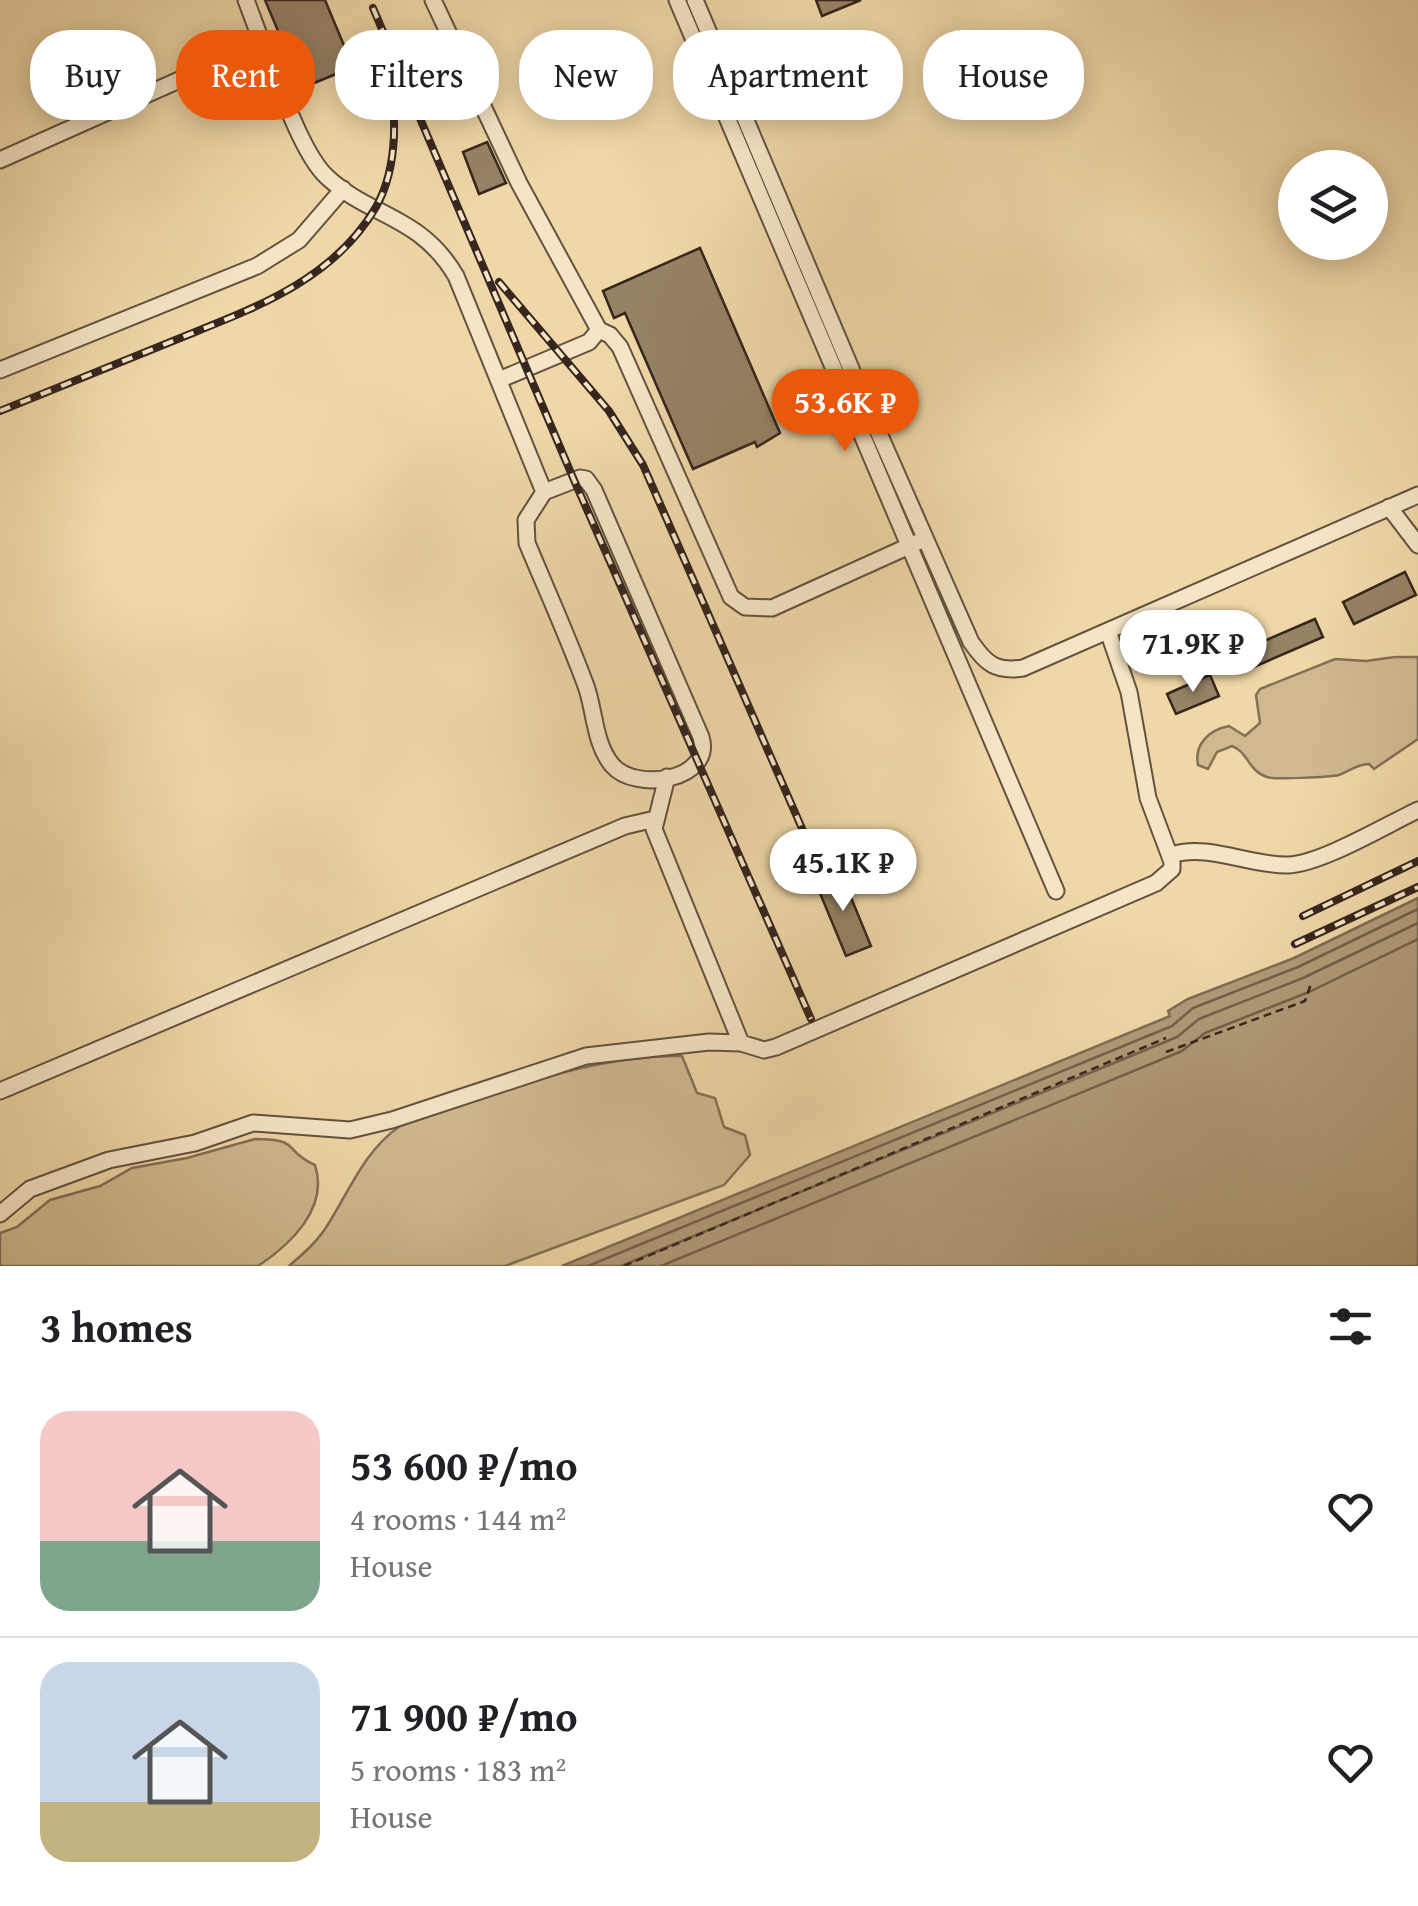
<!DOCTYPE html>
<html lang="en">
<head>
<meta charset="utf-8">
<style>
	body { margin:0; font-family:"Gentium Book Plus",serif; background:#f2f2f2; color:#202124; height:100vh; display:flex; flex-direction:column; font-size:38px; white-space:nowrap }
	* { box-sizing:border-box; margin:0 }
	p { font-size:32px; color:#757577 }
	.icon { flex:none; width:55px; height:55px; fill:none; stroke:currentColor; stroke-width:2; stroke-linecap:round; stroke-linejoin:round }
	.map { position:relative; height:1266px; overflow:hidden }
	.drawer { display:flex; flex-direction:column; background:#fff; flex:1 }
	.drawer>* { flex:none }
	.guide { position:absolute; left:30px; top:30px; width:1360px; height:90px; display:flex; gap:20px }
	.controls { position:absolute; left:1278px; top:150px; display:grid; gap:20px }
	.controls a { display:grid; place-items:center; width:110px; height:110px; border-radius:50%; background:#fff; box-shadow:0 5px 25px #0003; font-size:50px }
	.price { position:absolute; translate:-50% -85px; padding:0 22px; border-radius:35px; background:#fff; color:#222; font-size:32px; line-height:65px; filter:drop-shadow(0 2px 5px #0008) }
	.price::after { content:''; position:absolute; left:50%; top:60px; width:30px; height:22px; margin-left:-15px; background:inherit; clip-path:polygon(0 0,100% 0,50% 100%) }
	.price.current { background:#ea580c; color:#fff }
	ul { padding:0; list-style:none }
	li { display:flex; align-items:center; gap:30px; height:250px; padding:0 40px }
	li+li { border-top:2px solid #e0e0e0 }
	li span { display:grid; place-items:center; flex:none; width:280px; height:200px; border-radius:30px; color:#555 }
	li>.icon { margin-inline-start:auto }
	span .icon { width:120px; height:120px; fill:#fffc; stroke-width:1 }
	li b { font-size:42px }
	h2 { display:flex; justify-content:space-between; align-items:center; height:120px; padding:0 40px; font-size:42px }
	.chip { padding:0 35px; border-radius:40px; background:#fff; box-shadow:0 5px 25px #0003; font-size:35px; line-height:90px }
	.chip.current { background:#ea580c; color:#fff }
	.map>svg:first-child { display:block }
	.green { fill:#d0b990; stroke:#837057; stroke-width:2.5 }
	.water { fill:#b09b78; stroke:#7f6c54; stroke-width:2.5 }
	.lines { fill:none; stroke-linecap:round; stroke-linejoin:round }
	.shore { stroke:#73604b; stroke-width:2.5 }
	.building { fill:#968265; stroke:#36261e; stroke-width:2.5 }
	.minor-casing { stroke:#645240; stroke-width:19 }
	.path { stroke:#36261e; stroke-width:2.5; stroke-dasharray:8 5; stroke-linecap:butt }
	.minor { stroke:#f5e5c6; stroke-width:15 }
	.rail-casing { stroke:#36261e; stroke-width:8 }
	.rail { stroke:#f5e5c6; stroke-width:4; stroke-dasharray:11; stroke-linecap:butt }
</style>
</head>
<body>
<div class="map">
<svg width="1418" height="1266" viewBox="0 0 1418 1266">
	<rect width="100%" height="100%" fill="#efd7a7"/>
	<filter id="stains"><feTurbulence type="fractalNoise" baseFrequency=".002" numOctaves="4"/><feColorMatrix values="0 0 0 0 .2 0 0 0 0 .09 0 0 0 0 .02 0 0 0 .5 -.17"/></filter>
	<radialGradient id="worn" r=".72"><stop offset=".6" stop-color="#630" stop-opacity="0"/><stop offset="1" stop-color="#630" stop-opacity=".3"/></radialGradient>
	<path class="green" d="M1395,657H1418V739L1374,769L1369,764C1357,764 1350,771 1339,775C1330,777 1274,780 1267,777C1249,772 1248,752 1232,746L1217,752L1208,769L1198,765C1194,744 1209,730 1229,726L1245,736L1260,723L1256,695L1260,689L1335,659L1366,661Z
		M682,1056L697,1093L715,1098L724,1127L745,1135L750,1155L724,1185L505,1266H289C303,1254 317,1242 327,1226C350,1190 364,1151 400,1126C492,1096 584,1055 682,1056Z
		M255,1139C303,1139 282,1151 315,1165C329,1208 291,1244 258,1266H0V1233L17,1227L50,1200L100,1186L132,1168L187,1158Z"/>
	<path class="water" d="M1418,898V1266H562L1170,1016L1168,1011L1188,999L1294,958Z"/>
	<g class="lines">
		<path class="shore" d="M588,1266L1172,1026L1193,1008L1298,967L1418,909
			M621,1266L1177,1037L1199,1019L1303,978L1418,923
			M661,1266L1182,1051L1205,1033L1309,992L1418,939"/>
	</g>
	<path class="building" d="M265,0H325L353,67L302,88Z
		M816,0H861L822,16Z
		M487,142L506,183L479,194L463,152Z
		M700,248L780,433L757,447L755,442L693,469L625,313L614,318L603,291Z
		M1405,572L1416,595L1354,624L1343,602Z
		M1315,619L1323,637L1242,672L1234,654Z
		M1210,675L1219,696L1176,714L1167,694Z
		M840,871L871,946L846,956L815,881Z"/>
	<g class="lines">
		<defs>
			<path id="minor" d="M433,0L519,183L599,330L610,335L620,347L731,597L745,607L772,608L918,542
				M677,0L1056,891
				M695,0L866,404L971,642C986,664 996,672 1023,668L1418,495
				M262,43C277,78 301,153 327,177C371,218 420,215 456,276L544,492L526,520L527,543C547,591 568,637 586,686C595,711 594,743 612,765C636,793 714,780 701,737L594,490L586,479L580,478L544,492
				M0,160L262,43L246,0
				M0,370L257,266L299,240L343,189
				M499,380L589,342L599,330
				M1389,507L1418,545
				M667,777L654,829L741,1043
				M1171,855C1209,843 1249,866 1288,865C1321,864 1386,825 1418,810
				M0,1091L625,826L655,819
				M0,1214L30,1189L109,1160L195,1143L253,1123L350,1130L392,1120L586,1056L709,1042L741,1043L764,1050L776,1047L1156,883L1172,869V862L1148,798L1129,692L1108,631"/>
		</defs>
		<use href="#minor" class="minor-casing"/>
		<path class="path" d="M1166,1052L1305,1001L1311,984
			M624,1266L1166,1038"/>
		<use href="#minor" class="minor"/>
		<defs>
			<path id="rail" d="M373,8L574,480L811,1019
				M499,282L609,411L643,465L811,849
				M0,411C54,389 108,367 163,345C242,312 330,286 376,207C400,164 395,112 390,65
				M1303,916L1418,861
				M1295,944L1418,887"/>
		</defs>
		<use href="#rail" class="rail-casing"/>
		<use href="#rail" class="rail"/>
	</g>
	<rect width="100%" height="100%" filter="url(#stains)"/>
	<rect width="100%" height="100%" fill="url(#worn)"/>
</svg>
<div class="controls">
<a><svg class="icon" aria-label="layers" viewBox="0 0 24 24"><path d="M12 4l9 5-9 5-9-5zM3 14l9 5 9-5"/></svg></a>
</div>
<b class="price current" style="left:845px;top:454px">53.6K ₽</b>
<b class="price" style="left:1193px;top:695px">71.9K ₽</b>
<b class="price" style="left:843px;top:914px">45.1K ₽</b>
<div class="guide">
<a class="chip">Buy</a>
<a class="chip current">Rent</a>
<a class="chip">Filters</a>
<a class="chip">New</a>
<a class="chip">Apartment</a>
<a class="chip">House</a>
</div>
</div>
<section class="drawer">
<h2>3 homes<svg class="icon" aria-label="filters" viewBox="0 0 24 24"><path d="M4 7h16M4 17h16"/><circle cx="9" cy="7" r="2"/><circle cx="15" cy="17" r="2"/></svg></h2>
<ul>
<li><span style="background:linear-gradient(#f6c9c9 65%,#7fa58c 0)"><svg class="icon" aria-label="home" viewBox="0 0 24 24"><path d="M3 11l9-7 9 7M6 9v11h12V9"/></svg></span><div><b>53 600 ₽/mo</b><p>4 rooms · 144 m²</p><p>House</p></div><svg class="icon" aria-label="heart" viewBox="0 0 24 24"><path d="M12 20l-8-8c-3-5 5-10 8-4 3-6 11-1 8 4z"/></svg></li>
<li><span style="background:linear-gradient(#c9d6e8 70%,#c2b280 0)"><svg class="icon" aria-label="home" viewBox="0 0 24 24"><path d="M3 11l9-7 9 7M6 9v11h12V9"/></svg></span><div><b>71 900 ₽/mo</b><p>5 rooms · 183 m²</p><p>House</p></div><svg class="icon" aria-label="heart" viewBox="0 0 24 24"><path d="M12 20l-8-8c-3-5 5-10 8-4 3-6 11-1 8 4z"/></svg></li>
</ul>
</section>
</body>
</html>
